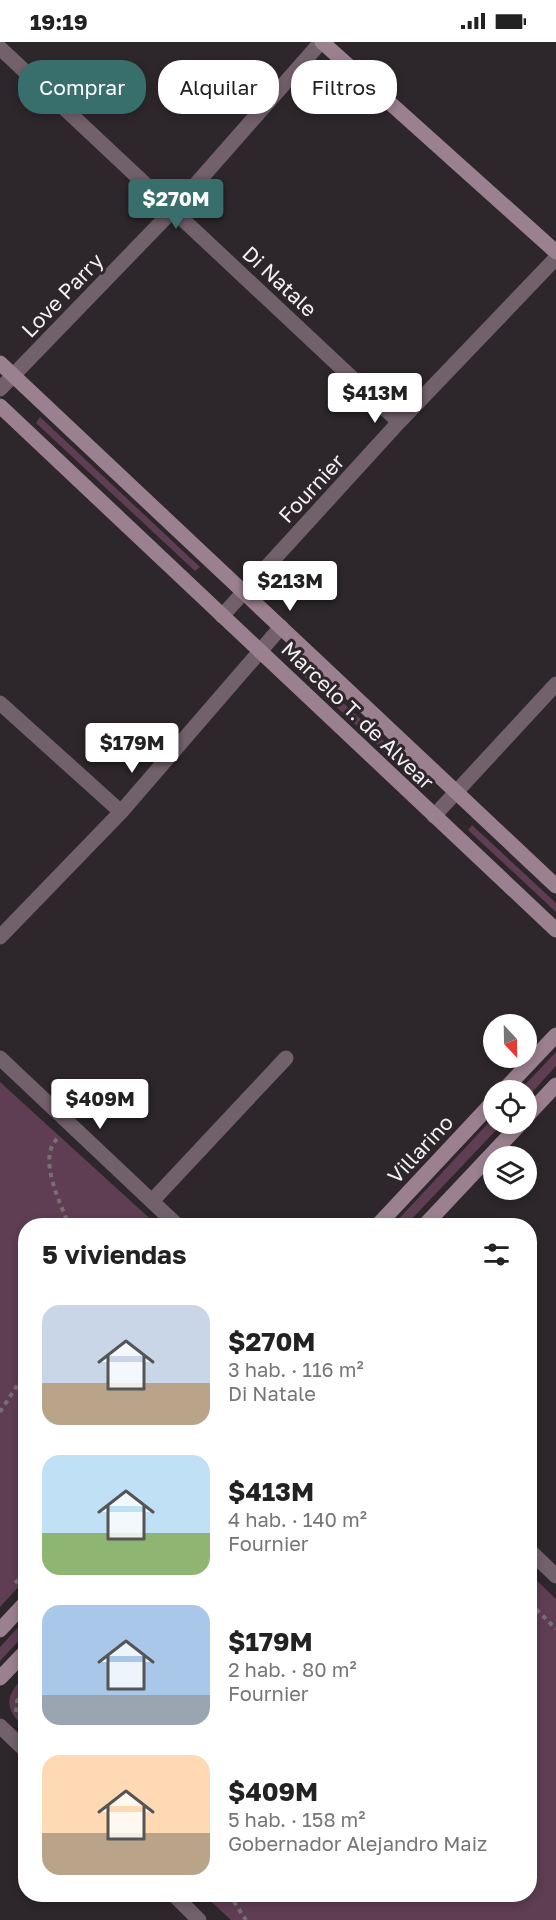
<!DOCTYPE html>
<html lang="es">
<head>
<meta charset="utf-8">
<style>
	body { margin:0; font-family:"Golos Text",sans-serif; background:#f2f2f2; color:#222; height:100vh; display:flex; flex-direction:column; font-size:22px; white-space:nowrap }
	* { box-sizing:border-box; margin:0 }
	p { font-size:20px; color:#767676 }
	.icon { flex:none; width:33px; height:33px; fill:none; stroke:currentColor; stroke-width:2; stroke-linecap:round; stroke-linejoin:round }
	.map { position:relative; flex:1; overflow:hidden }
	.panel { position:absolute; left:18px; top:1176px; width:519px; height:684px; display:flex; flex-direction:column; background:#fff; border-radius:24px; box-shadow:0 3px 9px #0003 }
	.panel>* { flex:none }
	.top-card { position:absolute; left:18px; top:18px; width:520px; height:54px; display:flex; gap:12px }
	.needle { width:39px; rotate:158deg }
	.tools { position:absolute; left:483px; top:972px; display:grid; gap:12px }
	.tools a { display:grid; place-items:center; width:54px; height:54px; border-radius:50%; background:#fff; box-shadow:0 3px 9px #0003; font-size:30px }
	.price { position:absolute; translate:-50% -51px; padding:0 14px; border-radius:6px; background:#fff; color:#222; font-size:20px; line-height:39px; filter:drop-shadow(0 2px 3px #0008) }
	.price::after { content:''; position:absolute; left:50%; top:36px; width:18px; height:14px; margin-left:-9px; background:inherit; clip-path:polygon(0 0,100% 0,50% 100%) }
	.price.on { background:#386f6d; color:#fff }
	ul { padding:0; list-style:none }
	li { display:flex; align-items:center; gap:18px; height:150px; padding:0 24px }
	li span { display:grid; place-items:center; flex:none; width:168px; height:120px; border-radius:18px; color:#555 }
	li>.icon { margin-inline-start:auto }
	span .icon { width:72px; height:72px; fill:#fffc; stroke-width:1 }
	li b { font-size:26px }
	h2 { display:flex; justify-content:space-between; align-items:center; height:72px; padding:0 24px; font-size:26px }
	.pill { padding:0 21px; border-radius:24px; background:#fff; box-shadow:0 3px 9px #0003; font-size:21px; line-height:54px }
	.pill.on { background:#386f6d; color:#fff }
	.status { display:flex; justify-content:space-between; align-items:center; height:42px; padding:0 30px; background:#fff; direction:ltr }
	.status svg { height:16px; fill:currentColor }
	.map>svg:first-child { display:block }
	.green { fill:#5f3d52 }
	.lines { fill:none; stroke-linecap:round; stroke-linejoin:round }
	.path { stroke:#766f73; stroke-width:4; stroke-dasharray:4.5 4.5; stroke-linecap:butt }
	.lane { stroke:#72606b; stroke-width:15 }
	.street { stroke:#72606b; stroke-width:15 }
	.secondary { stroke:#9b8090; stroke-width:15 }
	.labels { text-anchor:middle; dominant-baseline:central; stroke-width:6; stroke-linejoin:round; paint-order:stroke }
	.street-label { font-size:21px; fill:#f4eff2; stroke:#2d262a }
</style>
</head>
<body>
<div class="status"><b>19:19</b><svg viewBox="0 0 49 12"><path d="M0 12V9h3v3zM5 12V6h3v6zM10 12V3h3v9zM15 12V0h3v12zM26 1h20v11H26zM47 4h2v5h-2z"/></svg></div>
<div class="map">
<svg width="556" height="1878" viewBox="0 0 556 1878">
	<rect width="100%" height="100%" fill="#2d262a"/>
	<path class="green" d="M40,375L200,525L195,529L36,381Z
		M302,622L421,734L416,739L297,628Z
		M472,783L556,861V870L468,788Z
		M556,1010V1024L527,1056L526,1048H520Z
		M0,1040L157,1183L26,1184L25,1538L0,1565Z
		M493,1076L494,1082H502L406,1183H393Z
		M530,1532L556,1557V1878H231L204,1853L530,1852Z
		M25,1578V1592L0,1619V1605Z
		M25,1633V1686C3,1665 5,1655 25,1633Z"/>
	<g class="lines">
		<path class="path" d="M57,1097C37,1117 61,1161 69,1184
			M0,1370L26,1330
			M15,1541L26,1530
			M530,1561L556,1587
			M16,1670L17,1659L26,1650
			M229,1852L246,1878"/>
		<path class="lane" d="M152,1159L286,1016"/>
		<path class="street" d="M0,6L399,380
			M0,347L174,167L321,0
			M222,574L399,380L556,216
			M0,661L121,770
			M434,774L556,642
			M0,895L121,770L281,585
			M0,1016L178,1184
			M530,1509L556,1534
			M0,1684L26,1709
			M173,1852L199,1878"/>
		<path class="secondary" d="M322,0L556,210
			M0,321L556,844
			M0,364L556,888
			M504,1048L556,993
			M526,1075L556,1043
			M377,1184L494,1059
			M424,1184L520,1082
			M0,1588L26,1560
			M0,1636L26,1609"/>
	</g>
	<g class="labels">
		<g class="street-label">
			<text transform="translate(280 239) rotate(43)">Di Natale</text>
			<text transform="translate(62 253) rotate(-46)">Love Parry</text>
			<text transform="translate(311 446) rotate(-47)">Fournier</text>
			<text transform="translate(358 673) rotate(44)">Marcelo T. de Alvear</text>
			<text transform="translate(420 1107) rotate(-47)">Villarino</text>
		</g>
	</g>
</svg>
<div class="tools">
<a><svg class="needle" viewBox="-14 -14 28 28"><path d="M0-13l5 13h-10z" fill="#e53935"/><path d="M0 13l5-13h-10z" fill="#767676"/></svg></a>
<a><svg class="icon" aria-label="locate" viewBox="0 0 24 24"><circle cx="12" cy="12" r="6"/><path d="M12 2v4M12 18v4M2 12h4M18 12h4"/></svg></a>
<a><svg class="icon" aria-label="layers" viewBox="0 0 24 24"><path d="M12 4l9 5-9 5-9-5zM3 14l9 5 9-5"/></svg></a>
</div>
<b class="price on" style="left:176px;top:188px">$270M</b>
<b class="price" style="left:375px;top:382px">$413M</b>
<b class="price" style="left:290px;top:570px">$213M</b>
<b class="price" style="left:132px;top:732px">$179M</b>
<b class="price" style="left:100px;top:1088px">$409M</b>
<div class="top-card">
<a class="pill on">Comprar</a>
<a class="pill">Alquilar</a>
<a class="pill">Filtros</a>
</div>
<section class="panel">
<h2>5 viviendas<svg class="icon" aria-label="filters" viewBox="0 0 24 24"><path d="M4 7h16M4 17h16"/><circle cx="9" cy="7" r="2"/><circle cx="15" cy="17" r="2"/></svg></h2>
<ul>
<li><span style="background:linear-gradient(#c9d6e8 65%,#b9a48a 0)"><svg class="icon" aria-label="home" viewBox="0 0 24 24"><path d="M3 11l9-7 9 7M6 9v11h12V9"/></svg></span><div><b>$270M</b><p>3 hab. · 116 m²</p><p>Di Natale</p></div></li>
<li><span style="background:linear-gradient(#bfe0f5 65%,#8fb573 0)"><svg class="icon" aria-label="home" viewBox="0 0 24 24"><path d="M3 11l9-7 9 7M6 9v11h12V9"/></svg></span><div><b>$413M</b><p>4 hab. · 140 m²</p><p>Fournier</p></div></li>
<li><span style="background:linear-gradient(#a9c7e8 75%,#9aa5b1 0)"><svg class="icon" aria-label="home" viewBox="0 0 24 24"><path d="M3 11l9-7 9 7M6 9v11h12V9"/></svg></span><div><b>$179M</b><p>2 hab. · 80 m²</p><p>Fournier</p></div></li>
<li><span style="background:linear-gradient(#ffd9b3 65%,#b9a48a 0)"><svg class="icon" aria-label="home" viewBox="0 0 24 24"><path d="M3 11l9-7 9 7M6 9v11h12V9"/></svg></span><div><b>$409M</b><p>5 hab. · 158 m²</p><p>Gobernador Alejandro Maiz</p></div></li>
</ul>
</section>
</div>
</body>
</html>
